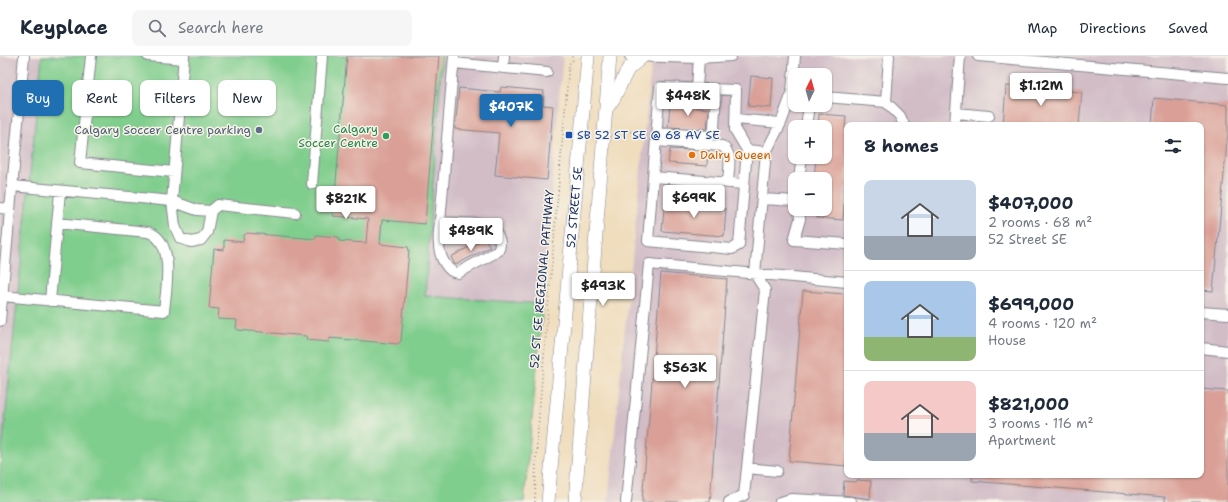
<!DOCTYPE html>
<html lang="en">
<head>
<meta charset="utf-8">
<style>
	body { margin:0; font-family:"Shantell Sans",sans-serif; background:#f6f6f7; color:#1f2937; height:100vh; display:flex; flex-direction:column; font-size:15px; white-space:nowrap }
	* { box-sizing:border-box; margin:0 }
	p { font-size:13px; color:#747a83 }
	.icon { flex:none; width:22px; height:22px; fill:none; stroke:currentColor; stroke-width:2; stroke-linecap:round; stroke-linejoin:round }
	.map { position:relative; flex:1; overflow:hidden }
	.details { position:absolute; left:844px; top:66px; width:360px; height:356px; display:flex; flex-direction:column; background:#fff; border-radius:8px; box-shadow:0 1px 3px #0004 }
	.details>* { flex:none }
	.hud { position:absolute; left:12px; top:24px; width:380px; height:36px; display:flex; gap:8px }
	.needle { width:26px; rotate:5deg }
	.controls { position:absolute; left:788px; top:12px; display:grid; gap:8px }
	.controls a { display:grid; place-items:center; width:44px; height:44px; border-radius:8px; background:#fff; box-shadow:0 1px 3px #0004; font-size:20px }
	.price { position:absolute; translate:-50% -34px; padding:0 9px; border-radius:4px; background:#fff; color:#222; font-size:13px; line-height:26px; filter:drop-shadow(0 1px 2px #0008) }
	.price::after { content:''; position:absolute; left:50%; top:24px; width:12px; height:9px; margin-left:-6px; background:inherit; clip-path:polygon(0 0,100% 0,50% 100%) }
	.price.active { background:#1f6fb2; color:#fff }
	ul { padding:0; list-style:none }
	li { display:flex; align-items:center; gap:12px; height:100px; padding:0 20px }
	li+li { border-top:1px solid #e0e1e3 }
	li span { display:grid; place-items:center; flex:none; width:112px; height:80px; border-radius:8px; color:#555 }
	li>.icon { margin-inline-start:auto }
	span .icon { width:48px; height:48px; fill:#fffc; stroke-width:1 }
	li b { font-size:17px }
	h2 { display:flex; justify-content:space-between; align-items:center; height:48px; padding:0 20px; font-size:17px }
	.chip { padding:0 14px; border-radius:8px; background:#fff; box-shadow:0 1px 3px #0004; font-size:14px; line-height:36px }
	.chip.active { background:#1f6fb2; color:#fff }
	header { display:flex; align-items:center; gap:24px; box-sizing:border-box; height:56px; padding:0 20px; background:#fff; border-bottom:1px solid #e0e1e3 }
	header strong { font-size:19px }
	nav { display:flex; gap:22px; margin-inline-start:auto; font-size:14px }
	.search { width:280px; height:36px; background:#f6f6f7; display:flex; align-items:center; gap:10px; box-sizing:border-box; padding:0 14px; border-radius:8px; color:#747a83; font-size:15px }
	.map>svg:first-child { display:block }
	.industrial { fill:#d2bdc7; fill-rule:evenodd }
	.green { fill:#80ce8d; stroke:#4e7e76 }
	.building { fill:#daa097 }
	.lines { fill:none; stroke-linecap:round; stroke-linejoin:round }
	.minor-casing { stroke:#86868e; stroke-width:12 }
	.major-casing { stroke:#86868e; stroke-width:14 }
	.path { stroke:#86868e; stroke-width:1.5; stroke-dasharray:1 3; stroke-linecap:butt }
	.minor { stroke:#fff; stroke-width:10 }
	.major { stroke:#fff; stroke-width:13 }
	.service-dot { fill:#5c6f8a; stroke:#f7f3e8; stroke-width:1.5 }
	.transit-dot { fill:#1a4fb4; stroke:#f7f3e8; stroke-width:1.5 }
	.leisure-dot { fill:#2e9e5b; stroke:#f7f3e8; stroke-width:1.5 }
	.food-dot { fill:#e8710a; stroke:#f7f3e8; stroke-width:1.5 }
	.labels { text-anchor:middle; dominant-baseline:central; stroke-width:3; stroke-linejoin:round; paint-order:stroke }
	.leisure-label { font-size:12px; fill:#27864d; stroke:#f7f3e8; text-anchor:end }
	.service-label { font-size:12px; fill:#4e5e75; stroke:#f7f3e8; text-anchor:end }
	.transit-label { font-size:12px; fill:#164399; stroke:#f7f3e8; text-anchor:start }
	.food-label { font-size:12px; fill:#c56008; stroke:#f7f3e8; text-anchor:start }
	.street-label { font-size:12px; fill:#1b2f5e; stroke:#f7f3e8 }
</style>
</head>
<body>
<header>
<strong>Keyplace</strong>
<div class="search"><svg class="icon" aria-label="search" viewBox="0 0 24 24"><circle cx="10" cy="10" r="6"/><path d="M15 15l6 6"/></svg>Search here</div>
<nav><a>Map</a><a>Directions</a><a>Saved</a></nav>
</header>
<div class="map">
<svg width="1228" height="446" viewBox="0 0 1228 446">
	<rect width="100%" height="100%" fill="#f7f3e8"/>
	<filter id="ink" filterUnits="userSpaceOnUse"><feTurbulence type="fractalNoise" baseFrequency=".025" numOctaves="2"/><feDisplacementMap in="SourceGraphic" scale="8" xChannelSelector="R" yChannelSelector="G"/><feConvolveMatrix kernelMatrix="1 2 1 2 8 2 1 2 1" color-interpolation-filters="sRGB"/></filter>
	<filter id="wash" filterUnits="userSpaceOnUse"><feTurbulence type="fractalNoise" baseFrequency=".012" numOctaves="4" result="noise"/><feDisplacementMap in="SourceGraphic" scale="16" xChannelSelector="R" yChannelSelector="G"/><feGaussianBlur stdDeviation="0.9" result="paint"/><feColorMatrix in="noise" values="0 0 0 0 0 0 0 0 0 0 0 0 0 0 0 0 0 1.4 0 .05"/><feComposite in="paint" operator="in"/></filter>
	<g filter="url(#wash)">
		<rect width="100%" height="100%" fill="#f0ddbd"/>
		<path class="industrial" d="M0,0H42L0,413Z
			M442,0H563L558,53L543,248L425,240Z
			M652,0H1228V446H608ZM795,19H825V49H795ZM847,69H1201V419H847ZM795,71H825V101H795ZM795,123H825V153H795Z"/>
		<path class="green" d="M42,0H442L425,240L543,248L524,446H0V413Z"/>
		<g id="blocks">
			<path class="building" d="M347,0H439L425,168L382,164L380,188L408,191L409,194L401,285L398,288L330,282L329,286L306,284L307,280L238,274L236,272L237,264L218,263L219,253L209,252L214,193L224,194V184L243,186L244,179L247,177L315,183L316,179L339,181V185L366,187L368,163L333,160Z
				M751,20L773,22L771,52L748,50Z
				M1006,30L1082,36L1079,69H1003Z
				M501,31L544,35L543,49L553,50L547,124L495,119L499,77L455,73L459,32L500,36Z
				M1154,42L1228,49V76L1213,235L1201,234V69H1152Z
				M670,49L709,53L707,73L668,71Z
				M819,58L846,60L845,73L847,74V131H845L843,164L817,162L818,153H825V123H814L816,101H825V71H818Z
				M670,93L708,95L707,110L668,107Z
				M681,139L692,140L691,149L726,153L724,180L662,175L664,152L668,147L680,148Z
				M485,182L490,191L455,209L451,201Z
				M661,217L727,223L710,446H642Z
				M803,235L847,238V410L789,405Z
				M1201,333L1228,335V446H1165V441L972,425V419H1201Z
				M857,424L871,425L870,443L843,439L844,425L856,426Z"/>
		</g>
	</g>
	<g filter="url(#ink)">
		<use href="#blocks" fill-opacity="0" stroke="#86868e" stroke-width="1"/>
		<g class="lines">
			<defs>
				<path id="minor" d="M91,0L80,107L174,116
					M148,0L184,3
					M184,0L172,145L175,170L180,182L191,186L201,184L207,176L211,155
					M630,0L699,2L731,0
					M978,0L1228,22
					M454,7L547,16
					M503,12L504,0
					M660,31L736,34L735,74L747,94L739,189L732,193L648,185Z
					M697,32L699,2
					M825,41L886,46L889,0
					M886,46L900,60L904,69
					M956,57L989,60
					M735,63L781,67
					M955,69L960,0
					M806,71L809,49
					M657,77L710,80L713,76L714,73L716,33
					M656,85L722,90C734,98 728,115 728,127
					M747,94L766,96
					M653,121L744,128
					M799,123L802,101
					M312,128L322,0
					M12,130L172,145L197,154L211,155L218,149L295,157
					M762,143L795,145
					M0,152L10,153
					M799,153L800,163L794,184L847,188
					M440,166L485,168C495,173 504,185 498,195L458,217C447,217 439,199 439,189C438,182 439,174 440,166L454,0
					M2,240L164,255C166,233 176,185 148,176L57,167
					M50,245L60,136
					M1201,256L1228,258
					M0,265L24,0
					M1201,292L1228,295
					M747,412L777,415
					M626,446L649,208L847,226
					M729,446L744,439L747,412L765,234L755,218L766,96L781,67L792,37L795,0
					M780,446L791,443L851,446"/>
				<g id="major">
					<path d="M607,52L614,42L628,13L642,1"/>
					<path id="s1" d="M548,446L588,0"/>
					<path d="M575,446L610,0"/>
				</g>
			</defs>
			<use href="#minor" class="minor-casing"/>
			<use href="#major" class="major-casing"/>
			<path class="path" d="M622,75L646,77
				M535,446L536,400L540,346L569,8L573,4L572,0"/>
			<use href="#minor" class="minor"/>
			<use href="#major" class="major"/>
		</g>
	</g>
	<circle class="service-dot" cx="259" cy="74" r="4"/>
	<rect class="transit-dot" x="565" y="75" width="8" height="8" rx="2"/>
	<circle class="leisure-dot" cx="386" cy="80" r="4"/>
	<circle class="food-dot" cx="692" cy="99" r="4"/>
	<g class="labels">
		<g class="leisure-label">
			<text x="378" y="73">Calgary<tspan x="378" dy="14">Soccer Centre</tspan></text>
		</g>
		<g class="service-label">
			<text x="251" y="74">Calgary Soccer Centre parking</text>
		</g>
		<g class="transit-label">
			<text x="577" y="79">SB 52 ST SE @ 68 AV SE</text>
		</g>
		<g class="food-label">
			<text x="700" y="99">Dairy Queen</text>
		</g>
		<g class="street-label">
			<text stroke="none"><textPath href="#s1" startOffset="296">52 STREET SE</textPath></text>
			<text transform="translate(542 223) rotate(-85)">52 ST SE REGIONAL PATHWAY</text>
		</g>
	</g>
</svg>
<div class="controls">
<a><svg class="needle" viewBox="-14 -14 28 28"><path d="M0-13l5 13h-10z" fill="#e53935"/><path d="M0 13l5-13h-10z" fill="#747a83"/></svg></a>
<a>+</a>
<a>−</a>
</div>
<b class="price" style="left:1041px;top:51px">$1.12M</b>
<b class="price" style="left:688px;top:61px">$448K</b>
<b class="price active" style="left:511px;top:72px">$407K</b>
<b class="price" style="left:694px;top:163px">$699K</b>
<b class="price" style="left:346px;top:164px">$821K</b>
<b class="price" style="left:471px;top:196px">$489K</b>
<b class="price" style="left:603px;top:251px">$493K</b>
<b class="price" style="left:685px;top:333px">$563K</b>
<div class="hud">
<a class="chip active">Buy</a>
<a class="chip">Rent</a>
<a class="chip">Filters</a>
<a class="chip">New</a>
</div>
<section class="details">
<h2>8 homes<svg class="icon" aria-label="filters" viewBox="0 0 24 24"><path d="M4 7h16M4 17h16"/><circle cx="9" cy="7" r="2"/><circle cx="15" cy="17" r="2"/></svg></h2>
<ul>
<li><span style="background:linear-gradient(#c9d6e8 70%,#9aa5b1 0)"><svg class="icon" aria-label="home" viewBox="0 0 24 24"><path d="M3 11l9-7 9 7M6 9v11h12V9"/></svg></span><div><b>$407,000</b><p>2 rooms · 68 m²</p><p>52 Street SE</p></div></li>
<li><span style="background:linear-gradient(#a9c7e8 70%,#8fb573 0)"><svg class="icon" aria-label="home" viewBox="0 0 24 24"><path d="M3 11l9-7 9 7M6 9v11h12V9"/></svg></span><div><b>$699,000</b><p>4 rooms · 120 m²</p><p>House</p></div></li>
<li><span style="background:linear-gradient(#f6c9c9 65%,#9aa5b1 0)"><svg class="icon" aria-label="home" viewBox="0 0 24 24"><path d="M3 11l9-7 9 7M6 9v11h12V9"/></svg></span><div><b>$821,000</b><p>3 rooms · 116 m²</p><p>Apartment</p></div></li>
</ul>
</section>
</div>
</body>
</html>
